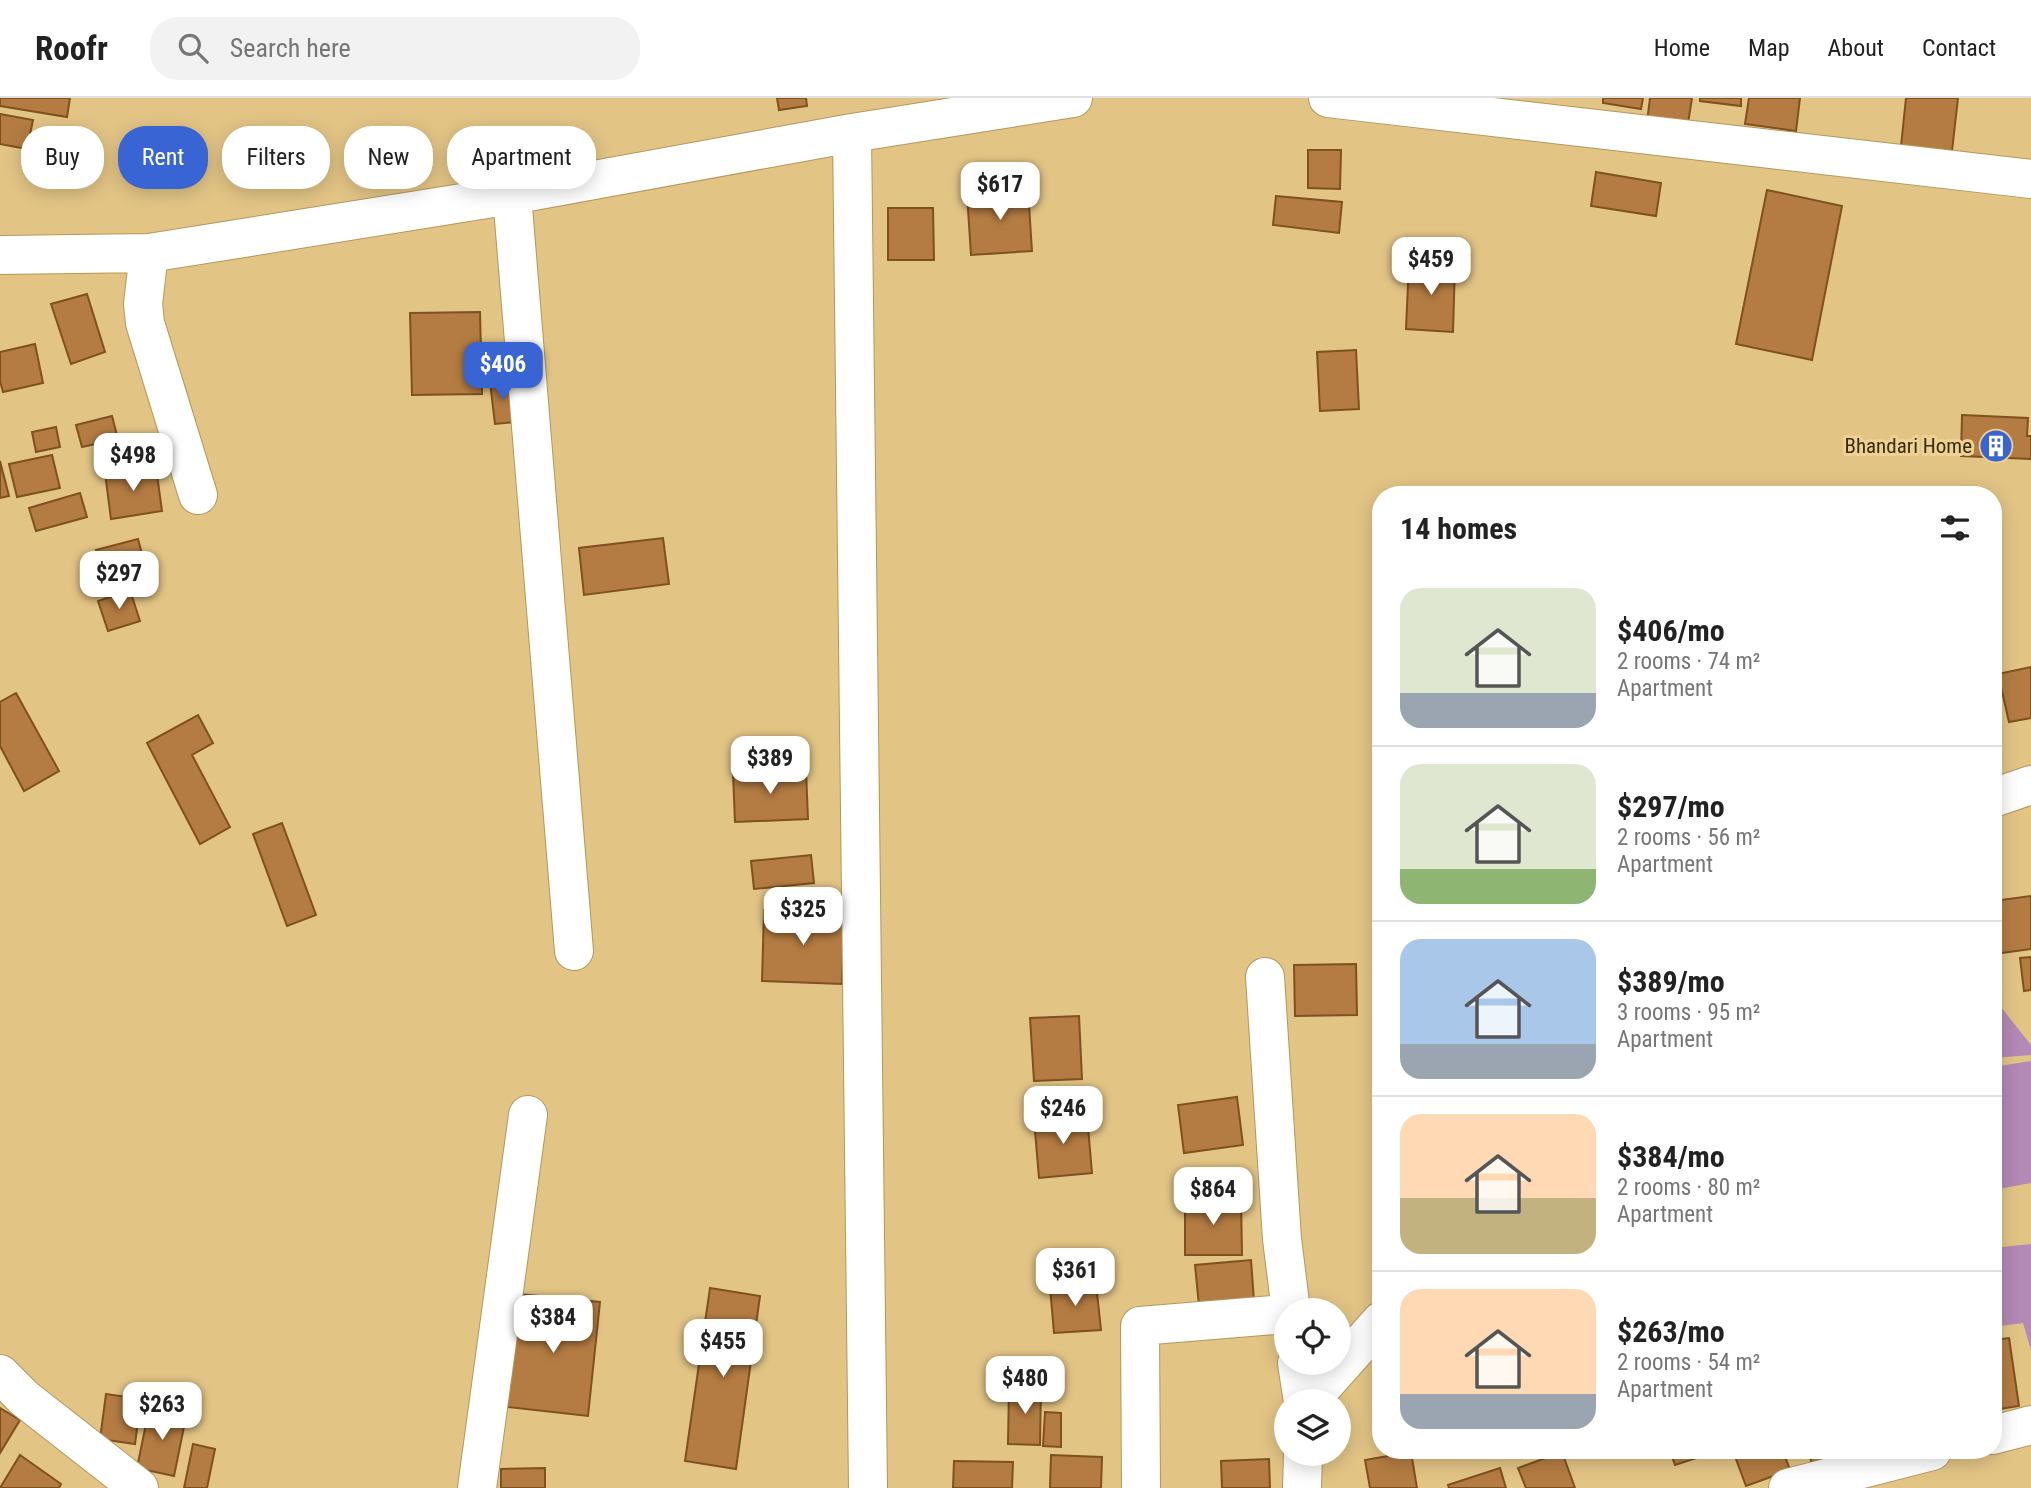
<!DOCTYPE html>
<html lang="en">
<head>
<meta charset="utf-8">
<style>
	body { margin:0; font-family:"Roboto Condensed",sans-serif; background:#f2f2f2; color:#222; height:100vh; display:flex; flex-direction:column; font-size:26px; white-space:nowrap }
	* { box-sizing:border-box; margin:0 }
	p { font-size:23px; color:#767676 }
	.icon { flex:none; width:38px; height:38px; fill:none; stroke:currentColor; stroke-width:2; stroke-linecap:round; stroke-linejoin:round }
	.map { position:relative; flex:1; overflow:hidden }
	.panel { position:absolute; left:1372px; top:388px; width:630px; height:973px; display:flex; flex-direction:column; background:#fff; border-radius:28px; box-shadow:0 4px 18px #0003 }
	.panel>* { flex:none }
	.banner { position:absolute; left:21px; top:28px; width:665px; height:63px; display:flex; gap:14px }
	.tools { position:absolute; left:1274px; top:1200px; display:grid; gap:14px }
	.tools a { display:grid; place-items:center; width:77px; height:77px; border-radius:50%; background:#fff; box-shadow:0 4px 18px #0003; font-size:35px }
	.price { position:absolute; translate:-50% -60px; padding:0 16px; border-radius:14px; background:#fff; color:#222; font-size:23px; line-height:46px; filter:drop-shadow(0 2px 4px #0008) }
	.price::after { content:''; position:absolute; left:50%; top:42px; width:21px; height:16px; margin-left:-10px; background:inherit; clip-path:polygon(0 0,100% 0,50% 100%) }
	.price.selected { background:#3964d4; color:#fff }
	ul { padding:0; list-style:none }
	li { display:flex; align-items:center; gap:21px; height:175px; padding:0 28px }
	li+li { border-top:2px solid #e0e0e0 }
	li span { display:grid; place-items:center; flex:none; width:196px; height:140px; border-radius:21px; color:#555 }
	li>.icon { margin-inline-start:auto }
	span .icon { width:84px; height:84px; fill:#fffc; stroke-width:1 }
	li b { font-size:30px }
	h2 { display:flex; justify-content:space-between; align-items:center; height:84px; padding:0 28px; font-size:30px }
	.tag { padding:0 24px; border-radius:28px; background:#fff; box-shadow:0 4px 18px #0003; font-size:24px; line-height:63px }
	.tag.selected { background:#3964d4; color:#fff }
	header { display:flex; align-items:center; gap:42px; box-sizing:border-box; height:98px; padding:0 35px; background:#fff; border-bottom:2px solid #e0e0e0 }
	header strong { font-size:33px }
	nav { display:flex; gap:38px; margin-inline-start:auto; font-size:24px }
	.search { width:490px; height:63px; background:#f2f2f2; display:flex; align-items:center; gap:18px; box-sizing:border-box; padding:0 24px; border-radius:28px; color:#767676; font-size:26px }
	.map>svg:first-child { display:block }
	.green { fill:#b389b5 }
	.building { fill:#b47c42; stroke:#7e511f; stroke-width:2 }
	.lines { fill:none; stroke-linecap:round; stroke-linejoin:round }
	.minor-casing { stroke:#b49759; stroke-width:40 }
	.minor { stroke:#fff; stroke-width:38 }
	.labels { text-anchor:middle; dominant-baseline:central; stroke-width:6; stroke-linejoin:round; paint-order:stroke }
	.poi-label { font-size:21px; fill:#372c11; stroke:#efd191; text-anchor:end }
</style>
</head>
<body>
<header>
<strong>Roofr</strong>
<div class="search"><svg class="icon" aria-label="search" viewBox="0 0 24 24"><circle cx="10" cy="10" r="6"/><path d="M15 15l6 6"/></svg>Search here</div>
<nav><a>Home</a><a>Map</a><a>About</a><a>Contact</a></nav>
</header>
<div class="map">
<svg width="2031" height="1390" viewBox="0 0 2031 1390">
	<rect width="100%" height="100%" fill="#e2c485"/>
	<path class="green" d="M1993,899L2031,947V957L1993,960Z
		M2031,963V1085L1993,1092V969Z
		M2031,1146V1252L2023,1225L1993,1229V1150Z"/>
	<path class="building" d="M0,0H70L67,19L0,8Z
		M777,0H806L807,8L779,12Z
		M1603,0H1643L1641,11L1603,5Z
		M1650,0H1692L1686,38L1646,32Z
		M1700,0H1741V8L1700,3Z
		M1749,0H1800L1796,33L1745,26Z
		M1906,0H1958L1952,53L1901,48Z
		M0,16L33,22L27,51L0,46Z
		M1308,52H1341L1340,91L1308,90Z
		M1596,74L1661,85L1656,118L1591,108Z
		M1028,92L1032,153L971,157L967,96Z
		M1767,92L1842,108L1812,262L1736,246Z
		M1276,98L1342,104L1339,135L1273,127Z
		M888,110H933L934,162H888Z
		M1409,164L1455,166L1453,234L1406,231Z
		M87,196L105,254L71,266L51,206Z
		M480,214L482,296L412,297L410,215Z
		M35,246L43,285L3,294L0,283V254Z
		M1356,252L1359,311L1320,313L1317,254Z
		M511,281L516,324L495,326L490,284Z
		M1962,317L2028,320L2027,338H2031V361L1961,358Z
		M112,318L118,341L82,349L76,327Z
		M56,329L60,349L36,354L32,334Z
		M52,357L60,390L17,399L9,366Z
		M0,363L9,398L0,400Z
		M156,369L162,413L111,421L105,375Z
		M80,395L87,419L36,433L29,410Z
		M663,440L669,486L584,497L579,450Z
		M138,441L147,474L105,486L96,452Z
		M130,492L140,523L108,533L98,503Z
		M2031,569V620L2009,624L1998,576Z
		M16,595L59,673L24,693L0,648V604Z
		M198,617L213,645L192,657L230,729L200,746L147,645Z
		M806,673L808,721L735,724L733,675Z
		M282,725L316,817L287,828L253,736Z
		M811,757L814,785L754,791L751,763Z
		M2031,798V851L1994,856L1993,803Z
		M764,812L844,814L842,886L762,883Z
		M2031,859V892L2024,893L2020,860Z
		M1356,866L1357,917L1295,918L1294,867Z
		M1079,918L1082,981L1034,983L1030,920Z
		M1237,999L1243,1047L1184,1055L1178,1007Z
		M1087,1017L1092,1075L1039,1080L1034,1021Z
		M1185,1101H1241L1242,1157H1185Z
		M1251,1162L1254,1203L1199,1208L1195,1167Z
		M1096,1185L1101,1232L1054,1235L1050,1189Z
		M710,1190L760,1198L736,1371L685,1363Z
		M518,1196L600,1204L588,1318L507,1309Z
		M2009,1240L2019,1308L1993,1312V1242Z
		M1009,1288L1041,1289L1040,1347L1008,1346Z
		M106,1296L141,1301L135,1346L100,1341Z
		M0,1310L20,1322L0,1355Z
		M149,1311L186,1319L174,1378L137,1370Z
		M1045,1314L1061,1315V1349L1043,1348Z
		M193,1346L215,1351L207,1390H184Z
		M1670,1353H1718L1675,1367Z
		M1733,1353H1783L1790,1372L1746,1388Z
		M1808,1353H1841L1843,1361L1813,1369Z
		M1411,1354L1417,1390H1370L1365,1362Z
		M1562,1354L1575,1390H1526L1518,1370Z
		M20,1357L61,1386L59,1390H0Z
		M1051,1357L1102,1359L1101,1390H1050Z
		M1269,1361L1270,1390H1222L1221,1363Z
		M954,1363L1013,1364L1012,1390H953Z
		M545,1370V1390H501V1371Z
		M1500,1370L1506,1390H1449L1448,1387Z"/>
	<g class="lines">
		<defs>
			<path id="minor" d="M1328,0L2031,81
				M852,35L868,1390
				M512,97L574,853
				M149,155L143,206L145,225L198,397
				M0,157L149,155L512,97L852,35L1073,0
				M1993,700L2031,687
				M1265,879L1282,1141L1291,1213
				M1297,1265L1303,1304
				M0,1276L24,1300L139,1390
				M1309,1304L1381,1223
				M1993,1337L2031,1327
				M477,1390L528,1017
				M1141,1390L1140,1228L1286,1216
				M1302,1390L1303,1356
				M1788,1390L1932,1353"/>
		</defs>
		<use href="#minor" class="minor-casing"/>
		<use href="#minor" class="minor"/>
	</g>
	<defs>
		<symbol id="building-disc" viewBox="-11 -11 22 22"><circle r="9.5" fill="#3964d4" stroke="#efd191"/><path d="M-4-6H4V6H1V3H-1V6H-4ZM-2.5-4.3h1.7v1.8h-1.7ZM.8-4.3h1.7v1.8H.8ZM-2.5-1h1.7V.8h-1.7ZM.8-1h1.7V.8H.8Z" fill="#fff"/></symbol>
	</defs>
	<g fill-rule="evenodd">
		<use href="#building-disc" x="1977" y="329" width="38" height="38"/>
	</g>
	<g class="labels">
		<g class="poi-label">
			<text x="1972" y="348">Bhandari Home</text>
		</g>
	</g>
</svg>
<div class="tools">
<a><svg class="icon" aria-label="locate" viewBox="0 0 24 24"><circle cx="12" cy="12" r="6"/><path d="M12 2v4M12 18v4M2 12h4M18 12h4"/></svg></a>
<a><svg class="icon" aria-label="layers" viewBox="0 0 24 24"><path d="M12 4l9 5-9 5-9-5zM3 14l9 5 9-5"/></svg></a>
</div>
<b class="price" style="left:1000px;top:124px">$617</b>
<b class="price" style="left:1431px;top:199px">$459</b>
<b class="price selected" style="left:503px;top:304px">$406</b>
<b class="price" style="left:133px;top:395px">$498</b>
<b class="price" style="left:119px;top:513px">$297</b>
<b class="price" style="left:770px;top:698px">$389</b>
<b class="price" style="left:803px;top:849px">$325</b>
<b class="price" style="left:1063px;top:1048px">$246</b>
<b class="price" style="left:1213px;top:1129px">$864</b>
<b class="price" style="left:1075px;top:1210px">$361</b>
<b class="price" style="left:553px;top:1257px">$384</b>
<b class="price" style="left:723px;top:1281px">$455</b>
<b class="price" style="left:1025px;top:1318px">$480</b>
<b class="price" style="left:162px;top:1344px">$263</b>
<div class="banner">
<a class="tag">Buy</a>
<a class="tag selected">Rent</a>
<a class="tag">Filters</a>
<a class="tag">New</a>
<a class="tag">Apartment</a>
</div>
<section class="panel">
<h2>14 homes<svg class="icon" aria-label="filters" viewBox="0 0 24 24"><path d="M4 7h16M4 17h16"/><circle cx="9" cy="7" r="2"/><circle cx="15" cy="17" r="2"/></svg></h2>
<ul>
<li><span style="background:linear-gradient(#dfe7d0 75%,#9aa5b1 0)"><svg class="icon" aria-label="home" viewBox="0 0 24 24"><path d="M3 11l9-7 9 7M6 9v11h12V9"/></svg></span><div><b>$406/mo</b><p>2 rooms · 74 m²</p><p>Apartment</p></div></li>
<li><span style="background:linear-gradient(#dfe7d0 75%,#8fb573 0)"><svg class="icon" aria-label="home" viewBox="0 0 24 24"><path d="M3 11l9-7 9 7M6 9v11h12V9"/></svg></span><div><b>$297/mo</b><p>2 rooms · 56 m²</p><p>Apartment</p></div></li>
<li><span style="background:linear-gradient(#a9c7e8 75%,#9aa5b1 0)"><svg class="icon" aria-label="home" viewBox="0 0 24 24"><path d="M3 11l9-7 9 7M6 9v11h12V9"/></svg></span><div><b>$389/mo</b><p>3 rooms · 95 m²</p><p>Apartment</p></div></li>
<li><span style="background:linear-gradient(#ffd9b3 60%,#c2b280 0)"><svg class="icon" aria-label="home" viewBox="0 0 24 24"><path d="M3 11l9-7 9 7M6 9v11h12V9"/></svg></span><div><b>$384/mo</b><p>2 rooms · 80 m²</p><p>Apartment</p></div></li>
<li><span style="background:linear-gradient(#ffd9b3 75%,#9aa5b1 0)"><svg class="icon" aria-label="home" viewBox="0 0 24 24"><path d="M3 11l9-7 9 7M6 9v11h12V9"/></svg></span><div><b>$263/mo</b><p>2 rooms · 54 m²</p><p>Apartment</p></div></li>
</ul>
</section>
</div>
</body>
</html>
